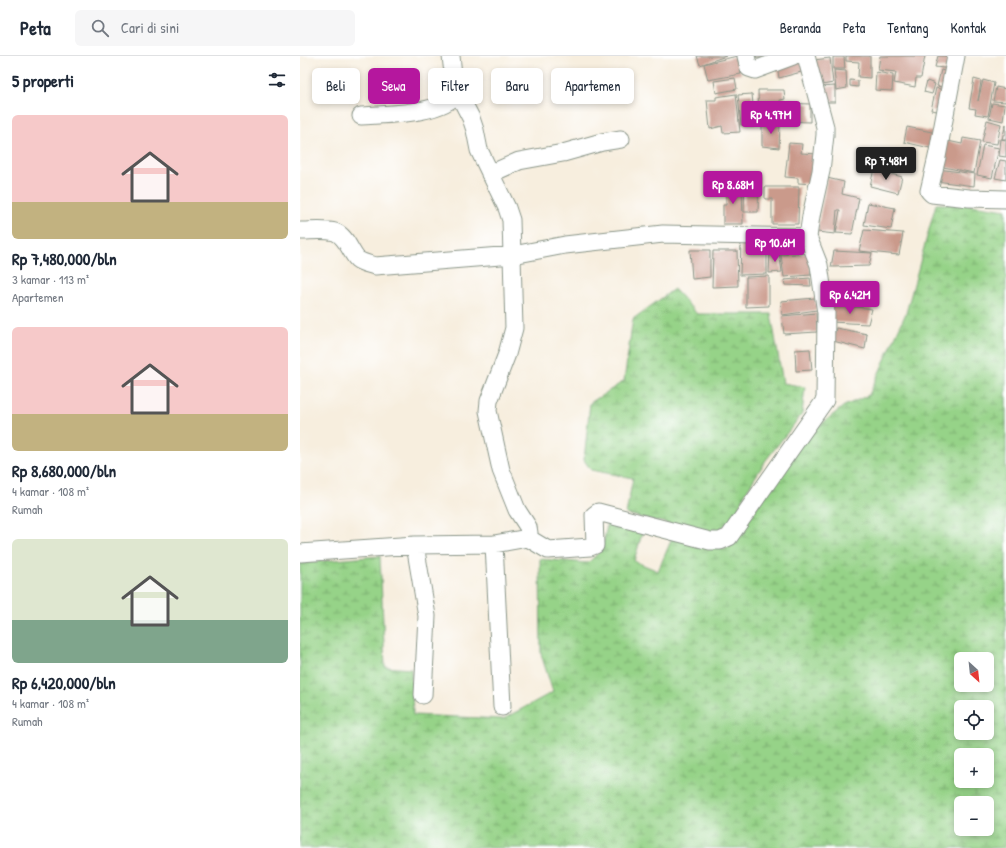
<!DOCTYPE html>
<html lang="id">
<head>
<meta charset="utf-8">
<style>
	body { margin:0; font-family:"Patrick Hand",sans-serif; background:#f6f6f7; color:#1f2937; height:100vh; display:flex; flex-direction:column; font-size:15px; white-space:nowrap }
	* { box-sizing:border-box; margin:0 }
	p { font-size:13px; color:#747a83 }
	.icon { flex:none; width:22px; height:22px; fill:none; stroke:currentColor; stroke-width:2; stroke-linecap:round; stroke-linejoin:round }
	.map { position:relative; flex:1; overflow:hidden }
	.side { display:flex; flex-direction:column; background:#fff; width:300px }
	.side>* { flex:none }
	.top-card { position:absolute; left:12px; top:12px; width:380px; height:36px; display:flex; gap:8px }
	.needle { width:26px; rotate:153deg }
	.tools { position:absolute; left:654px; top:596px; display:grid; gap:8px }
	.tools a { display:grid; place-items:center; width:40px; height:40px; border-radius:6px; background:#fff; box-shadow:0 2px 6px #0003; font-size:20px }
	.price { position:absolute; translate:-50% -34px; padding:0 9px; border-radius:4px; background:#b5179e; color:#fff; font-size:13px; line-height:26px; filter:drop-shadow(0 1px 2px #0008) }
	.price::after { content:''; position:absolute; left:50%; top:24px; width:12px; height:9px; margin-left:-6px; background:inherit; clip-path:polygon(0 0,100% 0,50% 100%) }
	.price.active { background:#222; color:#fff }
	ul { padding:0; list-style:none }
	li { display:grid; align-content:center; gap:8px; height:212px; padding:0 12px }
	li span { display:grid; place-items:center; height:124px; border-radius:6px; color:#555 }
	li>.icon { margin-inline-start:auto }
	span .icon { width:72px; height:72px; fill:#fffc; stroke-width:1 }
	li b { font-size:17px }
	h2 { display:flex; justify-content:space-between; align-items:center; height:48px; padding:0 12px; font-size:17px }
	.pill { padding:0 14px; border-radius:6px; background:#fff; box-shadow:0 2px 6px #0003; font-size:14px; line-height:36px }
	.pill.active { background:#b5179e; color:#fff }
	header { display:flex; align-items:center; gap:24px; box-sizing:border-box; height:56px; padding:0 20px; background:#fff; border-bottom:1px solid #e0e1e3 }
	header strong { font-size:19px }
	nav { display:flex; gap:22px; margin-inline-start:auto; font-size:14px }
	.search { width:280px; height:36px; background:#f6f6f7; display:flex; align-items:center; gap:10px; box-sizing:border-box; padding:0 14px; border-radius:6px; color:#747a83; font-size:15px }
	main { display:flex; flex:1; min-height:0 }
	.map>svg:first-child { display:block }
	.wetland { fill:url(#wetland-marsh); stroke:#5a885e; fill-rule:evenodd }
	.building { fill:#ca9a8b }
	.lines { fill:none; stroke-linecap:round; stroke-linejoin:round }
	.minor-casing { stroke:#8b9689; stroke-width:19 }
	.minor { stroke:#fff; stroke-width:17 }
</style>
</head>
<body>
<header>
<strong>Peta</strong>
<div class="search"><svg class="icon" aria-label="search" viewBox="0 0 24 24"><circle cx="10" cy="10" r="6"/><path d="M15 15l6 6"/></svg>Cari di sini</div>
<nav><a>Beranda</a><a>Peta</a><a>Tentang</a><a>Kontak</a></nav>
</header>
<main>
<section class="side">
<h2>5 properti<svg class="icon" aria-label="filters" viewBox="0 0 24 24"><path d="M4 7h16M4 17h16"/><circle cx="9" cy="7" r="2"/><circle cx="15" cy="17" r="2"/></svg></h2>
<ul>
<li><span style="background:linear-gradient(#f6c9c9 70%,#c2b280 0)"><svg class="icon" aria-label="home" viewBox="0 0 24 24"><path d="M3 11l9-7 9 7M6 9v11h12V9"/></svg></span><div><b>Rp 7,480,000/bln</b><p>3 kamar · 113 m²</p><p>Apartemen</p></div></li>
<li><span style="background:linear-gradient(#f6c9c9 70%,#c2b280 0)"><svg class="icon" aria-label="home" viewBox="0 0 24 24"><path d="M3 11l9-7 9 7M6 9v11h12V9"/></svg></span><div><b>Rp 8,680,000/bln</b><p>4 kamar · 108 m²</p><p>Rumah</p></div></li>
<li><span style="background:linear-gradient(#dfe7d0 65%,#7fa58c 0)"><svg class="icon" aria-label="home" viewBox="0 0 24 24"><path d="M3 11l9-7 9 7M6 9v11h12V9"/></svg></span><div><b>Rp 6,420,000/bln</b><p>4 kamar · 108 m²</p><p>Rumah</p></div></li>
</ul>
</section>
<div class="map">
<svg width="706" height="792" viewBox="0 0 706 792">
	<defs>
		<pattern id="wetland-marsh" width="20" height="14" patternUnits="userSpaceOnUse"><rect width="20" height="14" fill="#96d388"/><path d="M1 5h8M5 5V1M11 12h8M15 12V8" fill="none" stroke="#7aac70"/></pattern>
	</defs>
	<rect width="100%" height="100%" fill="#fff"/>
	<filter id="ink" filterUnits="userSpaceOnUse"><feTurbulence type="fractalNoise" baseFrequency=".025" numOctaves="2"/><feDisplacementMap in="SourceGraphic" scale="8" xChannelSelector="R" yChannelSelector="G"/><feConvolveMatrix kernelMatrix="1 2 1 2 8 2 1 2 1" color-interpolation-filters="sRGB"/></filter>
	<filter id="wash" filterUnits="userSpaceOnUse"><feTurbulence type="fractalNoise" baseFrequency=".012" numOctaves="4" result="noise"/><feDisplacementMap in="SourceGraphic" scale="16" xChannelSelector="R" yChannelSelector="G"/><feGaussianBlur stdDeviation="0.9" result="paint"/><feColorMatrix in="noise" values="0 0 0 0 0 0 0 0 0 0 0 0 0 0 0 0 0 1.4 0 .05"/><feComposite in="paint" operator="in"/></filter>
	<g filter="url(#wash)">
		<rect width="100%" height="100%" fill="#f7eede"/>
		<path class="wetland" d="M636,148H666L706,154V792H0V507L80,500L85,611L111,613L113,659L203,663L253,636L241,598L240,503L288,507L302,493L308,465L343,474L334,505L358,515L373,480L426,493L445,470L490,397L515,373L544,350L569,339L606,257ZM661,603H687V629H661ZM661,651H687V677H661ZM661,699H687V725H661ZM661,747H687V773H661Z
			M374,233L397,258H471L483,327L505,331L502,358L466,404L446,436L435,461L414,478L326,458L333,422L291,414L284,404L290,347L324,325L333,263Z"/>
		<g id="blocks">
			<path class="building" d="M397,0H426L400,9Z
				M437,0L441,18L408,24L404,8Z
				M456,0H471L463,10L462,2H457Z
				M546,0H570V22L558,21L559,6L546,5Z
				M580,0H625L621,22H616L615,31L594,27L596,16L578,14Z
				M638,0H654L652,13L635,11Z
				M502,1L505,15L479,22L477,9Z
				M533,1H544L545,13H533Z
				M530,2L533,27L517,30L514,4Z
				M534,14L546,15L547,32L536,34Z
				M641,14L651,17L647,32L637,30Z
				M576,16L593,19L592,35L575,34Z
				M435,22L437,33L416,37L414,25Z
				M674,23L681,25L678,45L683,24L694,27L688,60L675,58L676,53L669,52Z
				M550,24L558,25V31L550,30Z
				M627,25L635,28L632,38L624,36Z
				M535,30V46H520L519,31Z
				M696,31L706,33V46L693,45Z
				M636,32L648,35L643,56L631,54Z
				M458,34H484L485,43L480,44L481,63L459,64Z
				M436,38L440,76L423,77L422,70L410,73L407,44H416V41Z
				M452,38L455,69H441L438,39Z
				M484,47L510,48V66L485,65Z
				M692,47L705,49L703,65L689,62Z
				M687,64L701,68L697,88L682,86Z
				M462,65L480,69L479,92L462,90Z
				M706,69V83H702L706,68Z
				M607,71L637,77L634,93L604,86Z
				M663,82L680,85L674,117L638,110L643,84L662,88Z
				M701,83L706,84V101L699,100Z
				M489,87L502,88L501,97L518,98L514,128L498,127V122L485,121Z
				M683,89L699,92L692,122L677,119Z
				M700,104L706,105V124L695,122Z
				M574,113L602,121L598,137L570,130Z
				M638,113L675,118L674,130L636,125Z
				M445,120H459L458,156H444Z
				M527,122L544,126L542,138L559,142L552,178L536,177L540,154H537L535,178L517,176Z
				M426,129H442L443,168H423V149H426Z
				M465,131H499L498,168H472V143H465Z
				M568,147L595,152L591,173L564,169Z
				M564,174L603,177L599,199L559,195Z
				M441,184L467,185V218L440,219Z
				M390,194H410V221L392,223Z
				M413,195H437L438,230L412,231Z
				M470,195L479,196L482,216L469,217Z
				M534,195L572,197L569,210L531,211Z
				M509,197L511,219L484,221L481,199Z
				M469,220V250L446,251V221Z
				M510,222L511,230L485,229L484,224Z
				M515,242L517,254L482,259L481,245Z
				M532,248L572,253L568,268L531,266Z
				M516,257L517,276L484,278L482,260Z
				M536,272L567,278L565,293L533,285Z
				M510,293L512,314L496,315L495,294Z"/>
		</g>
	</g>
	<g filter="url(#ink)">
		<use href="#blocks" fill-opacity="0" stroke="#8b9689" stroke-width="1"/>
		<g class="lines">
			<defs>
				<path id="minor" d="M446,0L449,12L455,14L493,0
					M656,0L637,101L629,135L632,138L669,142L706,143
					M61,60C88,58 140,59 158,37
					M190,118L219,105L263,97L302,86L321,83
					M0,175C11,175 25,173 35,176C46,180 50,195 57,203C62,207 69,208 75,210L213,199L265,189L363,178L508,181
					M228,482L248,494L290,491L295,489L294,459L298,456L410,485H420L429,481L525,344L526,257L519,209L508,181L511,160L521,115L525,79V71L506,0
					M194,488L202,651
					M115,489L127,560L123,639
					M0,497L115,489L194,488L228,482L229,477L228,471L217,454L201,414L188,355L189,345L207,298L214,272L211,164L207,152L179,94L175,74L171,62L158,37L154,27L151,0"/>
			</defs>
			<use href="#minor" class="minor-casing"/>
			<use href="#minor" class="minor"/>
		</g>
	</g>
</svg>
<div class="tools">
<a><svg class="needle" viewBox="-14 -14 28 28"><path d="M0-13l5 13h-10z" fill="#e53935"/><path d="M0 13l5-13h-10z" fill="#747a83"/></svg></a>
<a><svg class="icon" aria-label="locate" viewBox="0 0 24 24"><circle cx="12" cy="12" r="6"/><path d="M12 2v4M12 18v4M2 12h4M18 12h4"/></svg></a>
<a>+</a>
<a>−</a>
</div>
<b class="price" style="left:471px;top:79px">Rp 4.97M</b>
<b class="price active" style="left:586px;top:125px">Rp 7.48M</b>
<b class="price" style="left:433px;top:149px">Rp 8.68M</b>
<b class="price" style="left:475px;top:207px">Rp 10.6M</b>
<b class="price" style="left:550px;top:259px">Rp 6.42M</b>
<div class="top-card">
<a class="pill">Beli</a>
<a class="pill active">Sewa</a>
<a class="pill">Filter</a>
<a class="pill">Baru</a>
<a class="pill">Apartemen</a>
</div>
</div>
</main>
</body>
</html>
